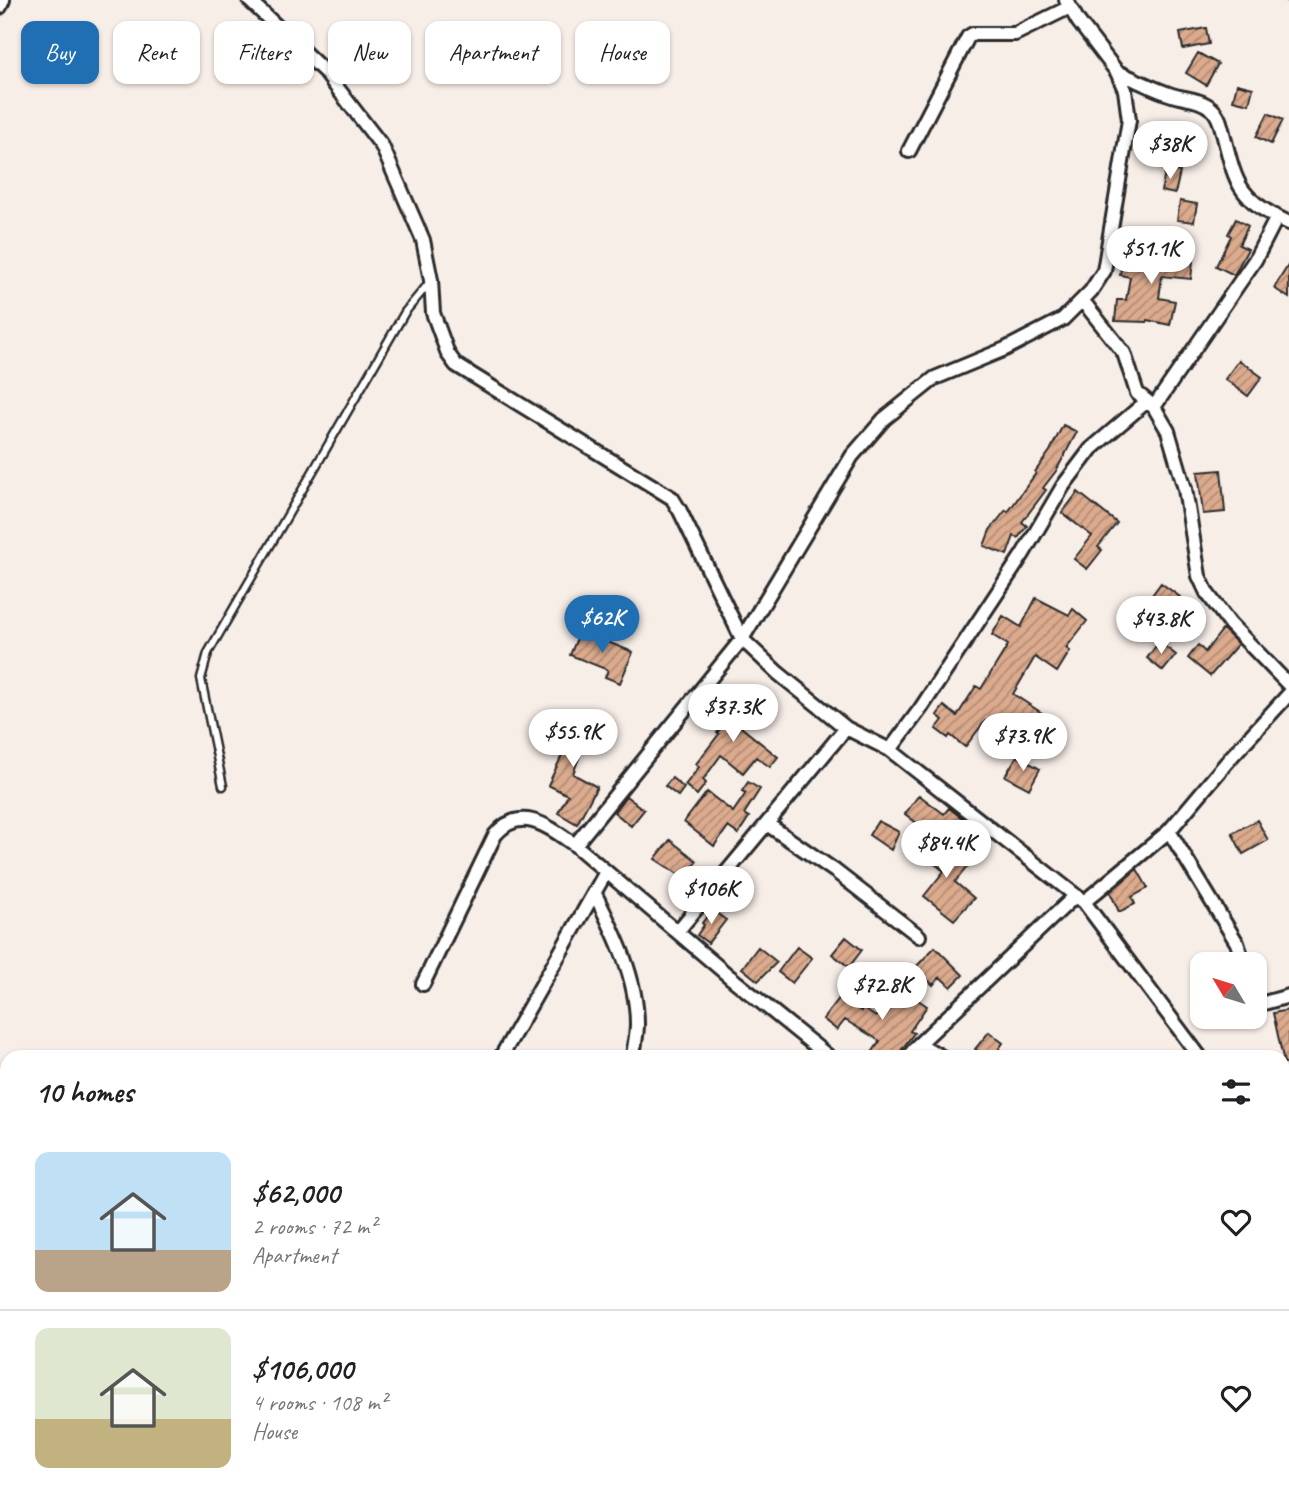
<!DOCTYPE html>
<html lang="en">
<head>
<meta charset="utf-8">
<style>
	body { margin:0; font-family:Caveat,sans-serif; background:#f2f2f2; color:#202124; height:100vh; display:flex; flex-direction:column; font-size:26px; white-space:nowrap }
	* { box-sizing:border-box; margin:0 }
	p { font-size:23px; color:#757577 }
	.icon { flex:none; width:38px; height:38px; fill:none; stroke:currentColor; stroke-width:2; stroke-linecap:round; stroke-linejoin:round }
	.map { position:relative; flex:1; overflow:hidden }
	.drawer { position:absolute; left:0px; top:1050px; width:1290px; height:448px; display:flex; flex-direction:column; background:#fff; border-radius:21px 21px 0 0; box-shadow:0 2px 5px #0004 }
	.drawer>* { flex:none }
	.banner { position:absolute; left:21px; top:21px; width:700px; height:63px; display:flex; gap:14px }
	.needle { width:46px; rotate:308deg }
	.fabs { position:absolute; left:1190px; top:952px; display:grid; gap:14px }
	.fabs a { display:grid; place-items:center; width:77px; height:77px; border-radius:14px; background:#fff; box-shadow:0 2px 5px #0004; font-size:35px }
	.price { position:absolute; translate:-50% -60px; padding:0 16px; border-radius:24px; background:#fff; color:#222; font-size:23px; line-height:46px; filter:drop-shadow(0 2px 4px #0008) }
	.price::after { content:''; position:absolute; left:50%; top:42px; width:21px; height:16px; margin-left:-10px; background:inherit; clip-path:polygon(0 0,100% 0,50% 100%) }
	.price.current { background:#1f6fb2; color:#fff }
	ul { padding:0; list-style:none }
	li { display:flex; align-items:center; gap:21px; height:175px; padding:0 35px }
	li+li { border-top:2px solid #e0e0e0 }
	li span { display:grid; place-items:center; flex:none; width:196px; height:140px; border-radius:14px; color:#555 }
	li>.icon { margin-inline-start:auto }
	span .icon { width:84px; height:84px; fill:#fffc; stroke-width:1 }
	li b { font-size:30px }
	h2 { display:flex; justify-content:space-between; align-items:center; height:84px; padding:0 35px; font-size:30px }
	.chip { padding:0 24px; border-radius:14px; background:#fff; box-shadow:0 2px 5px #0004; font-size:24px; line-height:63px }
	.chip.current { background:#1f6fb2; color:#fff }
	.map>svg:first-child { display:block }
	.forest { fill:url(#forest-crowns); stroke:#64886e; stroke-width:2 }
	.lines { fill:none; stroke-linecap:round; stroke-linejoin:round }
	.stream { stroke:#6f8da7; stroke-width:4.5 }
	.building { fill:url(#building-hatch); stroke:#2b2b2b; stroke-width:2 }
	.lane-casing { stroke:#2b2b2b; stroke-width:11 }
	.street-casing { stroke:#2b2b2b; stroke-width:18 }
	.path { stroke:#2b2b2b; stroke-width:2.5; stroke-dasharray:5 5; stroke-linecap:butt }
	.lane { stroke:#fff; stroke-width:6 }
	.street { stroke:#fff; stroke-width:12 }
</style>
</head>
<body>
<div class="map">
<svg width="1289" height="1498" viewBox="0 0 1289 1498">
	<defs>
		<pattern id="forest-crowns" width="20" height="18" patternUnits="userSpaceOnUse" patternTransform="scale(1.75)"><rect width="20" height="18" fill="#9de5b2"/><path d="M2 6a3 3 0 1 1 6 0M12 15a3 3 0 1 1 6 0" fill="none" stroke="#87c599"/></pattern>
		<pattern id="building-hatch" width="6" height="6" patternUnits="userSpaceOnUse" patternTransform="scale(1.75)"><rect width="6" height="6" fill="#dcab8e"/><path d="M-1 1l2-2M0 6l6-6M5 7l2-2" fill="none" stroke="#b38b74"/></pattern>
	</defs>
	<rect width="100%" height="100%" fill="#f8eee8"/>
	<filter id="ink" filterUnits="userSpaceOnUse"><feTurbulence type="fractalNoise" baseFrequency=".0143" numOctaves="2"/><feDisplacementMap in="SourceGraphic" scale="14" xChannelSelector="R" yChannelSelector="G"/><feConvolveMatrix kernelMatrix="1 2 1 2 8 2 1 2 1" color-interpolation-filters="sRGB"/></filter>
	<g filter="url(#ink)">
		<path class="forest" d="M0,1278L7,1285V1491H104L107,1498H0Z
			M206,1491H601L608,1498H198Z"/>
		<g class="lines">
			<path class="stream" d="M1287,0L1289,2
				M0,1178H7
				M177,1491L178,1498
				M581,1491L592,1498
				M238,1498L247,1491"/>
		</g>
		<path class="building" d="M1206,28L1209,44L1183,49L1180,33Z
			M1198,53L1218,64L1206,85L1186,73Z
			M1237,84L1253,88L1249,104L1233,100Z
			M1268,113L1283,120L1271,144L1256,137Z
			M1153,123L1174,130L1165,156L1145,149Z
			M1166,169L1180,172L1175,194L1161,191Z
			M1180,201L1197,204L1194,222L1177,220Z
			M1236,219L1248,226L1239,245L1248,249L1234,275L1216,266L1231,236L1228,234Z
			M1175,249L1194,252L1191,279L1162,276L1159,298L1175,301L1170,325L1147,320V322L1115,321L1117,300H1126L1130,277L1120,275L1123,253L1174,260Z
			M1289,264V298L1274,288Z
			M1239,360L1262,377L1248,396L1225,379Z
			M1063,425L1077,432L1056,471L1043,488L1046,490L1022,522L1027,526L1018,538L1014,536L1007,555L984,546L990,530L1006,510L1008,512L1036,473L1035,472L1050,451Z
			M1221,470L1225,512L1203,514L1198,472Z
			M1078,492L1117,523L1098,547L1102,550L1087,569L1074,559L1092,536L1062,513Z
			M1161,583L1180,597L1159,624L1141,610Z
			M1036,598L1069,615L1073,609L1087,621L1066,648L1070,651L1057,672L1035,657L1013,694L1048,717L1036,736L1002,715L994,727L985,721L965,747L950,735L948,738L936,729L943,720L937,715L944,706L957,716L976,686L981,689L1008,645L992,635L1003,616L1021,627Z
			M1223,629L1238,644L1210,676L1188,658L1198,645L1205,652Z
			M580,631L633,652L620,683L605,677L608,670L570,655Z
			M1159,642L1176,655L1163,671L1147,658Z
			M744,690L759,702L741,727L778,757L770,767L756,757L743,773L721,755L703,780L706,783L697,795L685,785L699,767L696,764L719,734L717,733L730,715L727,713Z
			M572,711L593,720L573,774L597,787L577,824L558,813L568,795L548,785L566,747L559,744Z
			M1017,756L1040,769L1029,789L1005,776Z
			M672,778L684,788L678,796L665,786Z
			M748,782L760,789L744,814L749,817L738,834L728,827L714,846L684,822L707,792L733,812L746,793L742,791Z
			M919,795L944,814L949,808L967,822L948,847L905,814Z
			M626,796L644,810L631,826L614,812Z
			M1257,820L1268,840L1243,854L1232,833Z
			M878,821L899,832L891,850L869,835Z
			M905,835L956,859L959,853L971,862L955,882L974,898L954,920L924,896L944,871L903,839Z
			M670,840L697,861L684,878L655,859Z
			M1137,869L1148,888L1132,897L1135,904L1119,912L1110,892Z
			M712,910L726,920L708,943L697,935L704,925L702,923Z
			M846,937L862,950L849,967L832,954Z
			M758,947L777,962L758,981L742,968Z
			M797,947L812,958L792,983L778,972Z
			M935,947L963,975L951,987L940,977L933,985L915,968Z
			M899,987L927,1006L910,1031L914,1033L896,1057H869L880,1041L845,1020L837,1030L823,1019L841,996L861,1011L862,1008L876,1017Z
			M1289,1010V1063H1284L1273,1013Z
			M989,1032L1003,1043L993,1057H986L975,1049Z"/>
		<g class="lines">
			<defs>
				<path id="lane" d="M223,786L201,679L208,653L405,312L430,282
					M0,1197L7,1199
					M143,1491L146,1498"/>
				<path id="street" d="M249,0L325,72L382,146L423,240L431,280L433,313L448,354L456,365L672,498L680,511L742,639L778,673L846,728L890,750L1084,902L1200,1057
					M0,7L3,0
					M1117,72C1135,79 1153,89 1172,95C1185,99 1201,99 1212,109C1219,115 1221,125 1223,133C1236,184 1238,200 1289,223
					M909,151L968,37L973,34H1015L1070,7
					M1082,300L1124,353L1137,393L1154,407L1168,431L1185,489L1199,576L1207,593L1230,624L1289,685
					M1154,407L1255,260L1277,217
					M890,750L921,708L1023,554L1063,486L1091,449L1146,402
					M767,824L835,871L919,936
					M1169,831L1237,943L1244,964
					M575,845L742,639L852,456L884,419L935,378L1005,349L1063,319L1091,291L1104,271L1129,120L1125,90L1117,72L1078,21L1066,0
					M595,894C615,934 637,978 637,1024C637,1035 634,1046 633,1057
					M1084,902L1169,831L1233,755L1289,694
					M677,932L846,728
					M423,984L495,835C521,804 549,827 575,845L730,977L829,1057
					M1255,994L1257,1000L1264,1003L1289,996
					M919,1044L942,1057
					M501,1057L606,872
					M908,1057L919,1044L1075,896
					M1283,1149L1289,1155
					M1103,1498L1104,1491"/>
			</defs>
			<use href="#lane" class="lane-casing"/>
			<use href="#street" class="street-casing"/>
			<path class="path" d="M647,1491L654,1498
				M202,1498L206,1491"/>
			<use href="#lane" class="lane"/>
			<use href="#street" class="street"/>
		</g>
	</g>
</svg>
<div class="fabs">
<a><svg class="needle" viewBox="-14 -14 28 28"><path d="M0-13l5 13h-10z" fill="#e53935"/><path d="M0 13l5-13h-10z" fill="#757577"/></svg></a>
</div>
<b class="price" style="left:1170px;top:181px">$38K</b>
<b class="price" style="left:1151px;top:286px">$51.1K</b>
<b class="price current" style="left:602px;top:655px">$62K</b>
<b class="price" style="left:1161px;top:656px">$43.8K</b>
<b class="price" style="left:733px;top:744px">$37.3K</b>
<b class="price" style="left:573px;top:769px">$55.9K</b>
<b class="price" style="left:1023px;top:773px">$73.9K</b>
<b class="price" style="left:946px;top:880px">$84.4K</b>
<b class="price" style="left:711px;top:926px">$106K</b>
<b class="price" style="left:882px;top:1022px">$72.8K</b>
<div class="banner">
<a class="chip current">Buy</a>
<a class="chip">Rent</a>
<a class="chip">Filters</a>
<a class="chip">New</a>
<a class="chip">Apartment</a>
<a class="chip">House</a>
</div>
<section class="drawer">
<h2>10 homes<svg class="icon" aria-label="filters" viewBox="0 0 24 24"><path d="M4 7h16M4 17h16"/><circle cx="9" cy="7" r="2"/><circle cx="15" cy="17" r="2"/></svg></h2>
<ul>
<li><span style="background:linear-gradient(#bfe0f5 70%,#b9a48a 0)"><svg class="icon" aria-label="home" viewBox="0 0 24 24"><path d="M3 11l9-7 9 7M6 9v11h12V9"/></svg></span><div><b>$62,000</b><p>2 rooms · 72 m²</p><p>Apartment</p></div><svg class="icon" aria-label="heart" viewBox="0 0 24 24"><path d="M12 20l-8-8c-3-5 5-10 8-4 3-6 11-1 8 4z"/></svg></li>
<li><span style="background:linear-gradient(#dfe7d0 65%,#c2b280 0)"><svg class="icon" aria-label="home" viewBox="0 0 24 24"><path d="M3 11l9-7 9 7M6 9v11h12V9"/></svg></span><div><b>$106,000</b><p>4 rooms · 108 m²</p><p>House</p></div><svg class="icon" aria-label="heart" viewBox="0 0 24 24"><path d="M12 20l-8-8c-3-5 5-10 8-4 3-6 11-1 8 4z"/></svg></li>
</ul>
</section>
</div>
</body>
</html>
